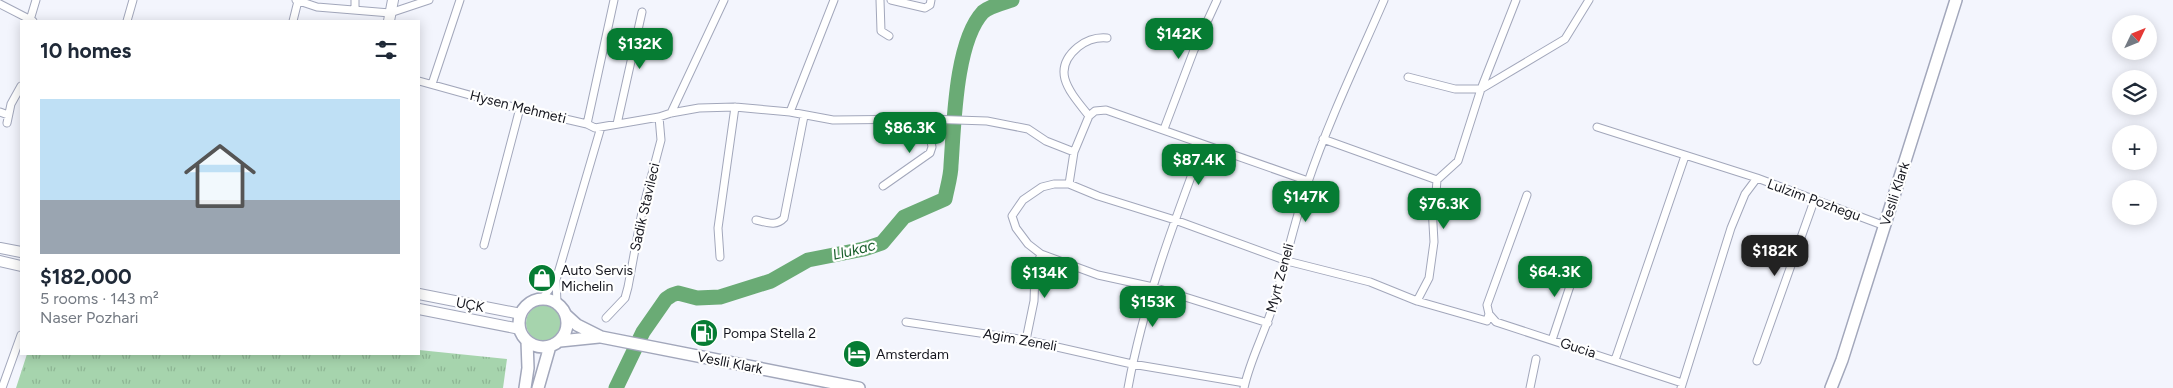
<!DOCTYPE html>
<html lang="en">
<head>
<meta charset="utf-8">
<style>
	body { margin:0; font-family:Figtree,sans-serif; background:#f2f2f3; color:#1f2937; height:100vh; display:flex; flex-direction:column; font-size:19px; white-space:nowrap }
	* { box-sizing:border-box; margin:0 }
	p { font-size:16px; color:#747a83 }
	.icon { flex:none; width:28px; height:28px; fill:none; stroke:currentColor; stroke-width:2; stroke-linecap:round; stroke-linejoin:round }
	.map { position:relative; flex:1; overflow:hidden }
	.side { position:absolute; left:20px; top:20px; width:400px; height:335px; display:flex; flex-direction:column; background:#fff; border-radius:0px; box-shadow:0 2px 12px #0003 }
	.side>* { flex:none }
	.needle { width:32px; rotate:47deg }
	.tools { position:absolute; left:2112px; top:15px; display:grid; gap:10px }
	.tools a { display:grid; place-items:center; width:45px; height:45px; border-radius:50%; background:#fff; box-shadow:0 2px 12px #0003; font-size:25px }
	.price { position:absolute; translate:-50% -42px; padding:0 11px; border-radius:10px; background:#067c33; color:#fff; font-size:16px; line-height:32px; filter:drop-shadow(0 1px 2px #0008) }
	.price::after { content:''; position:absolute; left:50%; top:30px; width:15px; height:11px; margin-left:-8px; background:inherit; clip-path:polygon(0 0,100% 0,50% 100%) }
	.price.active { background:#222; color:#fff }
	ul { padding:0; list-style:none }
	li { display:grid; align-content:center; gap:10px; height:265px; padding:0 20px }
	li+li { border-top:1px solid #e0e1e3 }
	li span { display:grid; place-items:center; height:155px; border-radius:0px; color:#555 }
	li>.icon { margin-inline-start:auto }
	span .icon { width:90px; height:90px; fill:#fffc; stroke-width:1 }
	li b { font-size:21px }
	h2 { display:flex; justify-content:space-between; align-items:center; height:60px; padding:0 20px; font-size:21px }
	.map>svg:first-child { display:block }
	.grass { fill:#a6d4ad }
	.park { fill:url(#park-tufts) }
	.lines { fill:none; stroke-linecap:round; stroke-linejoin:round }
	.river { stroke:#6aab75; stroke-width:15 }
	.street-casing { stroke:#a2a7bb; stroke-width:9 }
	.secondary-casing { stroke:#a2a7bb; stroke-width:12 }
	.primary-casing { stroke:#a2a7bb; stroke-width:14 }
	.street { stroke:#fff; stroke-width:7 }
	.secondary { stroke:#fff; stroke-width:10 }
	.primary { stroke:#fff; stroke-width:11 }
	.labels { text-anchor:middle; dominant-baseline:central; stroke-width:4.5; stroke-linejoin:round; paint-order:stroke }
	.street-label { font-size:14px; fill:#15161e; stroke:#fff }
	.poi-label { font-size:14px; fill:#15161e; stroke:#fff; text-anchor:start }
	.water-label { font-size:15px; font-style:italic; fill:#185e2b; stroke:#fff }
</style>
</head>
<body>
<div class="map">
<svg width="2173" height="388" viewBox="0 0 2173 388">
	<defs>
		<pattern id="park-tufts" width="24" height="20" patternUnits="userSpaceOnUse" patternTransform="scale(1.25)"><rect width="24" height="20" fill="#a6d4ad"/><path d="M3 7l-1-3M5 7V3M7 7l1-3M15 17l-1-3M17 17v-4M19 17l1-3" fill="none" stroke="#8eb594"/></pattern>
	</defs>
	<rect width="100%" height="100%" fill="#f3f5fd"/>
	<path class="grass" d="M526 323a18 18 0 1 1 36 0a18 18 0 1 1-36 0Z"/>
	<path class="park" d="M419,350L507,359L503,388H16L27,354H419Z"/>
	<g class="lines">
		<path class="river" d="M616,388L643,332L666,299L672,295L678,293L697,298L720,297L771,281L808,260L864,249L882,243L904,217L945,199C947,188 951,176 951,165C954,126 955,42 983,12C990,6 1003,3 1012,0"/>
		<defs>
			<path id="street" d="M296,0L317,7L390,13L429,0
				M880,0L881,31L889,36
				M891,0L925,8L930,5L931,0
				M0,4L33,21
				M355,10V0
				M30,20L36,0
				M127,21L133,0
				M293,21L298,1
				M1408,77L1455,89H1481
				M419,81L509,106L587,124L595,128L659,117L671,113L699,108L735,107L790,112L833,120L927,119L987,121L1028,129L1046,141L1074,152
				M432,84L460,0
				M1481,89L1565,39L1589,0
				M0,112L8,115
				M790,112L834,0
				M671,113L724,0
				M1089,116C1071,93 1049,71 1078,47C1087,40 1096,37 1107,38
				M7,123L11,104L21,86
				M587,124L614,0
				M617,124L642,12
				M1597,127L1757,178
				M1164,129L1194,50L1217,0
				M1323,139L1437,180
				M1437,180L1458,161L1481,89L1516,0
				M1069,184L1074,152L1089,116L1095,111L1106,110L1308,181
				M883,186L930,153L932,147L927,119
				M1527,195L1487,305L1489,314L1496,322L1682,383
				M756,220C766,222 776,227 784,218L804,116
				M484,245L520,108
				M720,257L718,228L735,107
				M542,299L556,280
				M1417,301L1429,278L1434,242L1432,206L1436,193L1437,180
				M557,303L556,280L601,127
				M606,318L625,298L628,287L642,212L661,140L659,117
				M906,322L1026,340L1132,364L1245,383
				M1268,323L1153,287L1098,275L1041,254L1028,244L1016,228L1012,216L1023,200L1042,187L1054,184H1069L1098,196L1175,220L1287,261L1370,282L1417,301L1487,321L1489,314
				M1026,340L1034,301L1035,271L1041,254
				M1552,340L1578,262
				M1615,360L1685,156
				M1757,361L1814,201
				M2,388L21,335
				M1128,388C1143,305 1173,224 1203,145
				M1244,388C1250,359 1266,331 1274,302C1286,262 1294,222 1308,182C1329,120 1358,60 1384,0
				M1530,388L1536,359
				M1681,388L1731,228L1745,194L1757,178L1885,226"/>
			<path id="secondary" d="M389,21L393,0
				M0,248L21,252
				M0,261L21,266
				M419,294L521,314
				M419,309L520,329"/>
			<path id="primary" d="M519 323a24 24 0 1 1 48 0a24 24 0 1 1-48 0Z
				M566,315L577,325L601,337L859,388
				M560,341L599,337
				M525,388L528,368L527,341
				M538,388L550,346
				M1831,388L1842,360L1956,0"/>
		</defs>
		<use href="#street" class="street-casing"/>
		<use href="#secondary" class="secondary-casing"/>
		<use href="#primary" class="primary-casing"/>
		<use href="#street" class="street"/>
		<use href="#secondary" class="secondary"/>
		<use href="#primary" class="primary"/>
	</g>
	<defs>
		<symbol id="shop-disc" viewBox="-11 -11 22 22"><circle r="9.5" fill="#067c33" stroke="#fff"/><path d="M-5-2.5h2.3a2.7 3.5 0 0 1 5.4 0H5L5.5 6h-11ZM-1.5-2.5h3a1.5 2.3 0 0 0-3 0Z" fill="#fff"/></symbol>
		<symbol id="fuel-disc" viewBox="-11 -11 22 22"><circle r="9.5" fill="#067c33" stroke="#fff"/><path d="M-5.5-6h7V0h2V4h1.3V-2.5L3-4.5l.8-.8L6-3V5H2.5V1h-1V6h-7ZM-4.2-4.7v3.2H.2V-4.7Z" fill="#fff"/></symbol>
		<symbol id="hotel-disc" viewBox="-11 -11 22 22"><circle r="9.5" fill="#067c33" stroke="#fff"/><path d="M-6-4.5h1.5V1H6V5H4.5V3h-9V5H-6ZM-4 0a1.8 1.8 0 1 1 3.6 0ZM.5 0V-2.5h3Q6-2.5 6 0Z" fill="#fff"/></symbol>
	</defs>
	<g fill-rule="evenodd">
		<use href="#shop-disc" x="526" y="262" width="32" height="32"/>
		<use href="#fuel-disc" x="688" y="317" width="32" height="32"/>
		<use href="#hotel-disc" x="841" y="338" width="32" height="32"/>
	</g>
	<g class="labels">
		<g class="street-label">
			<text transform="translate(518 107) rotate(14)">Hysen Mehmeti</text>
			<text transform="translate(1895 194) rotate(-72)">Veslli Klark</text>
			<text transform="translate(1814 200) rotate(20)">Lulzim Pozhegu</text>
			<text transform="translate(645 207) rotate(-77)">Sadik Stavileci</text>
			<text transform="translate(1280 278) rotate(-75)">Myrt Zeneli</text>
			<text transform="translate(470 305) rotate(11)">UÇK</text>
			<text transform="translate(1020 340) rotate(10)">Agim Zeneli</text>
			<text transform="translate(1578 348) rotate(18)">Gucia</text>
			<text transform="translate(730 363) rotate(11)">Veslli Klark</text>
		</g>
		<g class="poi-label">
			<text x="561" y="270">Auto Servis<tspan x="561" dy="16">Michelin</tspan></text>
			<text x="723" y="333">Pompa Stella 2</text>
			<text x="876" y="354">Amsterdam</text>
		</g>
		<g class="water-label">
			<text transform="translate(854 250) rotate(-14)">Llukac</text>
		</g>
	</g>
</svg>
<div class="tools">
<a><svg class="needle" viewBox="-14 -14 28 28"><path d="M0-13l5 13h-10z" fill="#e53935"/><path d="M0 13l5-13h-10z" fill="#747a83"/></svg></a>
<a><svg class="icon" aria-label="layers" viewBox="0 0 24 24"><path d="M12 4l9 5-9 5-9-5zM3 14l9 5 9-5"/></svg></a>
<a>+</a>
<a>−</a>
</div>
<b class="price" style="left:1179px;top:60px">$142K</b>
<b class="price" style="left:640px;top:70px">$132K</b>
<b class="price" style="left:910px;top:154px">$86.3K</b>
<b class="price" style="left:1199px;top:186px">$87.4K</b>
<b class="price" style="left:1306px;top:223px">$147K</b>
<b class="price" style="left:1444px;top:230px">$76.3K</b>
<b class="price active" style="left:1775px;top:277px">$182K</b>
<b class="price" style="left:1555px;top:298px">$64.3K</b>
<b class="price" style="left:1045px;top:299px">$134K</b>
<b class="price" style="left:1153px;top:328px">$153K</b>
<section class="side">
<h2>10 homes<svg class="icon" aria-label="filters" viewBox="0 0 24 24"><path d="M4 7h16M4 17h16"/><circle cx="9" cy="7" r="2"/><circle cx="15" cy="17" r="2"/></svg></h2>
<ul>
<li><span style="background:linear-gradient(#bfe0f5 65%,#9aa5b1 0)"><svg class="icon" aria-label="home" viewBox="0 0 24 24"><path d="M3 11l9-7 9 7M6 9v11h12V9"/></svg></span><div><b>$182,000</b><p>5 rooms · 143 m²</p><p>Naser Pozhari</p></div></li>
</ul>
</section>
</div>
</body>
</html>
